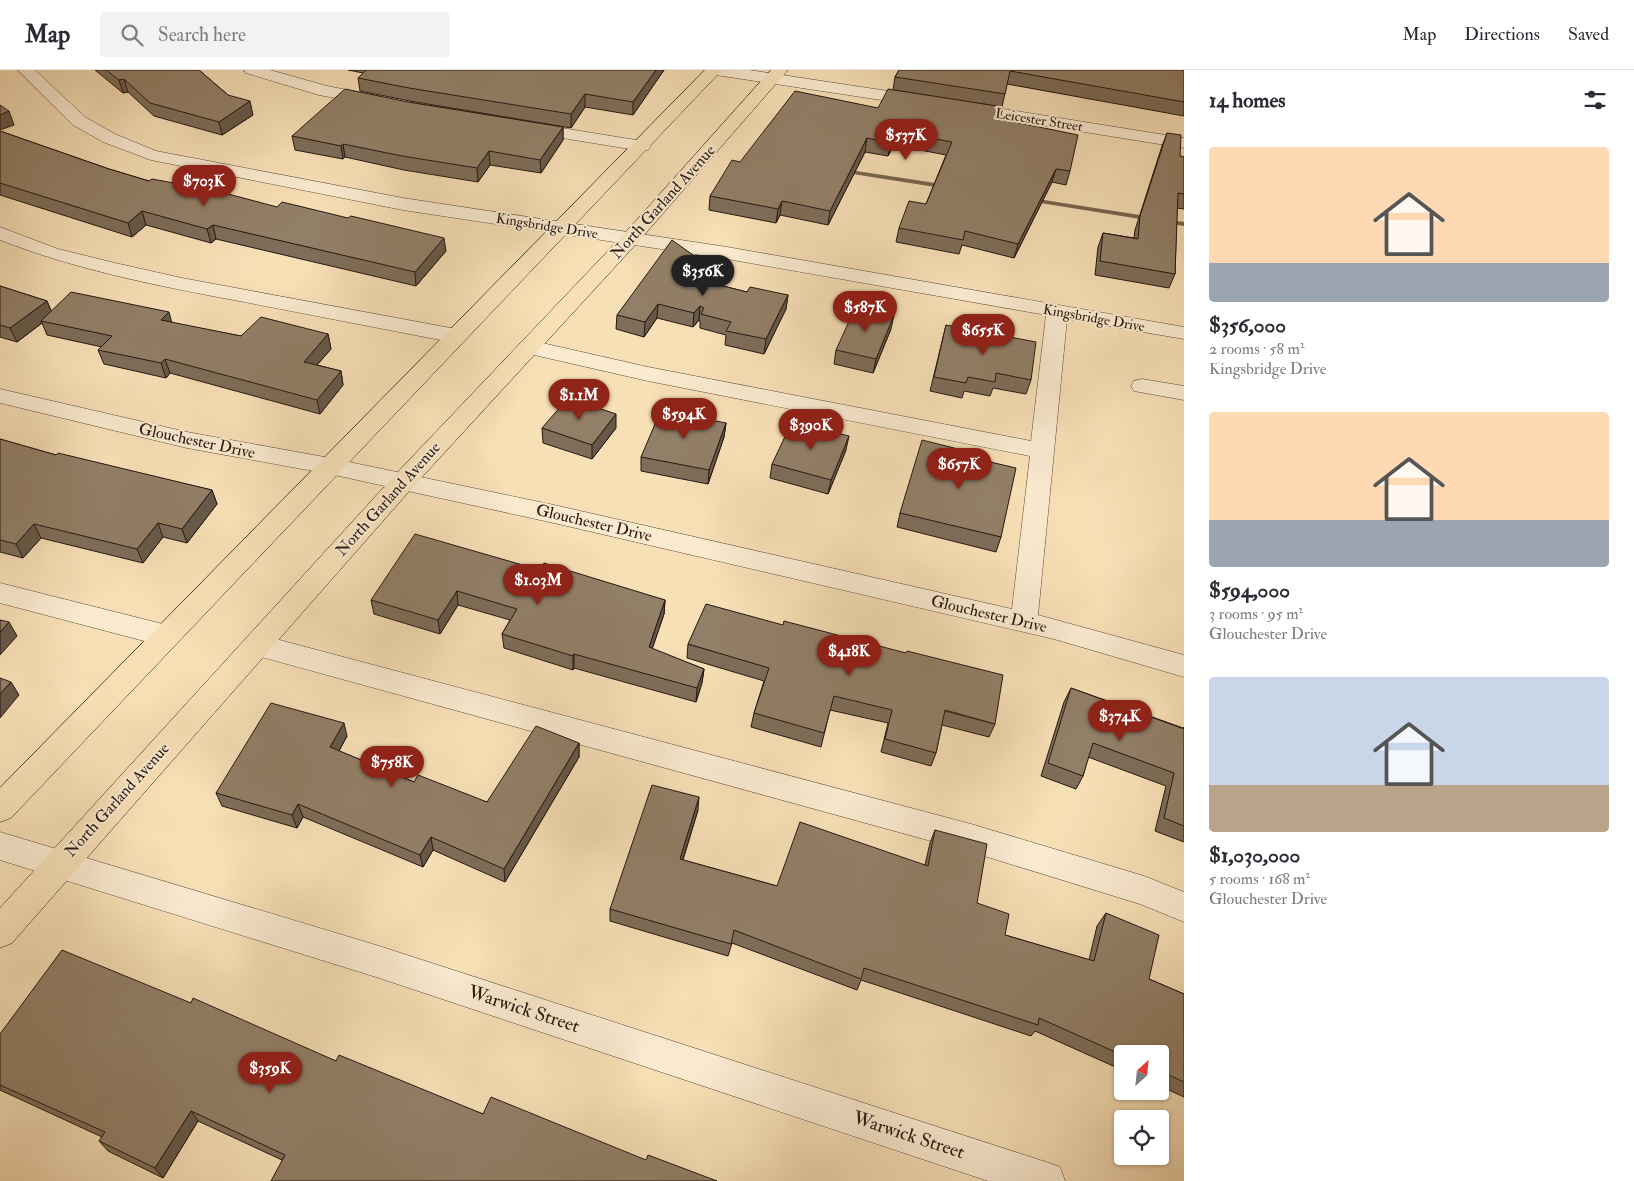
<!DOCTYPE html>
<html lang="en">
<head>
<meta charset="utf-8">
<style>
	body { margin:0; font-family:"IM FELL Double Pica",serif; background:#f2f2f3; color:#2b2b33; height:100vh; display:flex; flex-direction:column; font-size:19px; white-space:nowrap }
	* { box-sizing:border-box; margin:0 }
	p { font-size:16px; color:#7c7c81 }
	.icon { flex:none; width:28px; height:28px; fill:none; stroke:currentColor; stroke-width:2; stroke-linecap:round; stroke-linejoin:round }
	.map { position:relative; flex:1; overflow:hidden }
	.sheet { display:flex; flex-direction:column; background:#fff; width:450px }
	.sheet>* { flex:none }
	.needle { width:32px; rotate:27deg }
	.buttons { position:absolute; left:1114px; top:975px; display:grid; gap:10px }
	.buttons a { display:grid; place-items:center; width:55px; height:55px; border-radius:5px; background:#fff; box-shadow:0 1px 4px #0004; font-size:25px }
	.price { position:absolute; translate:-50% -42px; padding:0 11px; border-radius:18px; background:#8f2418; color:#fff; font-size:16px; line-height:32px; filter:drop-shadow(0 1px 2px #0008) }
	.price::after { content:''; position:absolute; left:50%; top:30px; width:15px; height:11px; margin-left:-8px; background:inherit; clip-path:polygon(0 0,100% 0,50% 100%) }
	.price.on { background:#222; color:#fff }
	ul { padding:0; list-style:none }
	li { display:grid; align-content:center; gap:10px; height:265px; padding:0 25px }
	li span { display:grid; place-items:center; height:155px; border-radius:5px; color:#555 }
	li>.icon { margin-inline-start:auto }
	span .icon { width:90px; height:90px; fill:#fffc; stroke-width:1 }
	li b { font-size:21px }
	h2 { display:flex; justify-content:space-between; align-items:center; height:60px; padding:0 25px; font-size:21px }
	header { display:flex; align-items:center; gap:30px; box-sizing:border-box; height:70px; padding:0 25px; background:#fff; border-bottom:1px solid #e1e1e2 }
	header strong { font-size:24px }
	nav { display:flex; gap:28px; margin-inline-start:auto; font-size:18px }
	.search { width:350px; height:45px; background:#f2f2f3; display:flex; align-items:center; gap:12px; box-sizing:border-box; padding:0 18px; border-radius:5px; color:#7c7c81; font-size:19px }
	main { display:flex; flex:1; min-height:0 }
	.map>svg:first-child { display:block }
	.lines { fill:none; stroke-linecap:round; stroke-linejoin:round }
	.stream { fill:#786652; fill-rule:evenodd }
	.minor-casing { stroke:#5a493a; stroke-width:1 }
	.major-casing { stroke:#251711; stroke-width:1 }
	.minor { fill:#faead0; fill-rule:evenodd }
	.major { fill:#f7dfb6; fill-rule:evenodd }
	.wall { fill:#7e6d59; stroke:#251711 }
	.shaded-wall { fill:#665948; stroke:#251711 }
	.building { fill:#927f67; stroke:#251711 }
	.labels { text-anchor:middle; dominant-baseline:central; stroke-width:4; stroke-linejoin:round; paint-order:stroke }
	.far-street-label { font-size:14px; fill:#251711; stroke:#faead0 }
	.street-label { font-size:16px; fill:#251711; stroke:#faead0 }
	.near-street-label { font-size:19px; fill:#251711; stroke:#faead0 }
</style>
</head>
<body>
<header>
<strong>Map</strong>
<div class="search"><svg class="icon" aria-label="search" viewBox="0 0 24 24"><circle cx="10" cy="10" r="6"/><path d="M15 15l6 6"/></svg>Search here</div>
<nav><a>Map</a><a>Directions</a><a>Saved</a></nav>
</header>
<main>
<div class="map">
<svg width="1184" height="1111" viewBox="0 0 1184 1111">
	<rect width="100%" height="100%" fill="#f7dfb6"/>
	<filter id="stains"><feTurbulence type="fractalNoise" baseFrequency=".004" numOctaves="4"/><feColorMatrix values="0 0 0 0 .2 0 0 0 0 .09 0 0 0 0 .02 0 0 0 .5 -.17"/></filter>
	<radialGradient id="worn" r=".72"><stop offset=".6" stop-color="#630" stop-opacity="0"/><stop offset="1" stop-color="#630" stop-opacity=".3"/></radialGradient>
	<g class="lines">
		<path class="stream" d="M837,98L948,115L952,117L948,119L840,102H837Z
			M1025,127L1184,152V156L1028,131L1024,129Z"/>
		<defs>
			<path id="minor" d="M18,0H35L85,47L115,64L156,81L403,128L727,177L1184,257V269L1067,249L1038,545L1184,585V607L1054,569L554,453L330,404L187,378L0,333V319L187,362L330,388L554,435L1012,539L1030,386L648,311L521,282L518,277L521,272L529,270L648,297L1031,371L1046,245L727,189L403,140L151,90L103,72L73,55Z
				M244,0H270L327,16L383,27L386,31L383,35L377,36L319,25L246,3Z
				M708,0H749L921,26L927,27L930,31L927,35L921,36L716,5L710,3Z
				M966,33L1184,68V78L960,42L957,38L960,34Z
				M525,52L642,71L648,72L651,76L648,80L642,81L519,61L516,57L519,53Z
				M0,157L58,179L115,193L182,208L456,259L464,261L467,266L464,271L456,273C384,259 311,245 239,231C158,216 77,200 0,170Z
				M1142,309L1184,316V330L1134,321L1131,316L1134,311Z
				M0,513L167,555L177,559L181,566L177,573L167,577L0,533Z
				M257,564L971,754L1144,806L1184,822V852L1140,834L971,782L247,583L243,575L247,567Z
				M0,762L376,875L1046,1092L1060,1097L1065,1111H988L376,907L0,790Z"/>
			<path id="major" d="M705,0H722L11,748L0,752V718Z
				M771,0H788L638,172L412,418L12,873L0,878V838L394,406L624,164Z"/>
		</defs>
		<use href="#minor" class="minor-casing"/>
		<use href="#major" class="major-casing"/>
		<use href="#minor" class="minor"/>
		<use href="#major" class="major"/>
	</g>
	<path class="wall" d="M95,0H199L228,25L253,45L222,65L154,46L128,22L123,23Z
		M348,0H664L633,45L585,37L571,58L410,31L360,21L358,8L363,3Z
		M899,0H1184V46L1007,14L1002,37L893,20L895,7Z
		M408,32L563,57V70L541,103L490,95L478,112L404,100L345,87L343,89L295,80L292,66Z
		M878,38L1000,49L1070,101L1066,115L1052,112L1014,188L962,175L959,184L896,172L899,158L926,134L946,85L894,75L888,86L865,82L828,155L780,145L776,153L709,140L710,126L740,92Z
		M0,61L109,99L149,111L446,181L416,216L216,169L211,173L146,155L132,167L0,125Z
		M1167,63L1180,86L1184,87V139L1177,138L1175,204L1169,218L1095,205L1098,177L1103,163L1134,168L1135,160L1162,76Z
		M693,185L692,199L686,207L747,222L788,225L786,239L764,284L725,275L726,265L700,258V251L699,250L693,257L657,248L644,267L616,259L617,245Z
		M0,216L47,231L51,241L172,253L241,266L328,264L331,279L317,295L341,301L343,315L320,344L170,303L166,308L104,294L98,280L102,277L47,265L42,253L17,272L0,267Z
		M946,255L1031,310L1026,324L993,318L990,326L964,321L962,328L930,321Z
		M891,259L873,303L834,294L836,280Z
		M726,353L724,367L708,414L641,401V387Z
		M542,358H616L592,389L543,373Z
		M0,369L56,385L212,420L217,434L187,473L163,467L143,493L41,468L23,488L0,482Z
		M846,380L828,424L770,408L772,394Z
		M965,386L1001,467L996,482L897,457L900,443Z
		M540,500L665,530L664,544L652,579L704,599L702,613L696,632L574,598L573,600L504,578L502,564L510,550L458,535L440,564L374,544L371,530Z
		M688,574L995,654L989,667L942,655L936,683L931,696L881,682L888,653L830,640L821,677L751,657L754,643L764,611L687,588Z
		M1071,618L1183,658L1184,657V772L1155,761L1166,716L1088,687L1083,706L1076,719L1041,706L1064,632Z
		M347,666L339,681L414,712L487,732L579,673V687L505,812L433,780L423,797L303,747L297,758L222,736L216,723Z
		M698,740L683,790L777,816L925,795L930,773L935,760L977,833L1005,865L1089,890L1097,856L1106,843L1149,909L1184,924V1027L1160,1016V984H1122V1000L1035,961L1031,966L861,910L857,920L732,873L728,886L610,851V839Z
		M191,933L336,991L483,1044L717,1111L282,1090L198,1051L163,1108L108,1081L99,1071L102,1067L0,1020V964Z"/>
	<path class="shaded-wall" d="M656,0H664L633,45V32Z
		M124,9L128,22L123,23L119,10Z
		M585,24V37L571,58V44Z
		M250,31L253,45L222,65L219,52Z
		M9,41L14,55L0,60V45Z
		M563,57V70L541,103L540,90Z
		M897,62L894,75L888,86L891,73Z
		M867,68L865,82L828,155L830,141Z
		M343,74L345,87L343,89L341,76Z
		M489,81L490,95L478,112L477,98Z
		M1056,99L1052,112L1014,188L1018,174Z
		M782,131L780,145L776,153L778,139Z
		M142,141L146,155L132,167L128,153Z
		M213,155L216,169L211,173L207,159Z
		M444,168L446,181L416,216L415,202Z
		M693,185L692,199L678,219L679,205Z
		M788,225L786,239L764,284L766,269Z
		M47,231L53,245L41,251L42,253L17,272L10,258Z
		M658,234L657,248L644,267L645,252Z
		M700,236L699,250L693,257L694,243Z
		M169,242L173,257L161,250Z
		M894,245L891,259L873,303L876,289Z
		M328,264L331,279L307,306L304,292Z
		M165,289L170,303L166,308L161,293Z
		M341,301L343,315L320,344L317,330Z
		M616,344V358L592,389V375Z
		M726,353L724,367L708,414L709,400Z
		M849,366L846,380L828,424L831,410Z
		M212,420L217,434L187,473L182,459Z
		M158,453L163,467L143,493L137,479Z
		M34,454L41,468L23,488L16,474Z
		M457,521L458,535L440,564L438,550Z
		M665,530L664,544L648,591L649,577Z
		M9,552L17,566L0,585V562Z
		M574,584V598L573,600V586Z
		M704,599L702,613L696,632L697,618Z
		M11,612L19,625L0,648V624Z
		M344,653L347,666L334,690L330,677Z
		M579,673V687L505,812L504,799Z
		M699,727L698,740L679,802L680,789Z
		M298,734L303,747L297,758L292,745Z
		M431,767L433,780L423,797L420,785Z
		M191,1041L198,1051L163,1108L155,1098Z"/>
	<path class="building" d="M106,0H199L228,25L250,31L219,52L150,33L124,9L119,10Z
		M366,0H656L633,32L585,24L571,44L409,18L358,8Z
		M899,0H1184V32L1010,1L1005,24L895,7Z
		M345,19L408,32L563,57L540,90L489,81L477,98L402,86L343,74L341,76L292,66Z
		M888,19L1003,37L1000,49L1078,65L1070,101L1056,99L1018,174L965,161L963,170L899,158L909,131L926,134L952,72L897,62L891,73L867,68L830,141L782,131L778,139L710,126L732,90L740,92L795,21L878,38Z
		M0,35L9,41L0,45Z
		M0,61L109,99L149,111L152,109L217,121L277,137L282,132L348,148L351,146L444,168L415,202L213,155L207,159L142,141L128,153L0,113Z
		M1167,63L1181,65L1180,86L1184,87V124L1178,123L1175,204L1100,191L1103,163L1138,169L1140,146Z
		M672,170L693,185L679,205L747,222L750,217L788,225L766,269L726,261L731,252L701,244L704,238L700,236L694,243L658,234L645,252L617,245Z
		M0,216L47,231L10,258L0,255Z
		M71,222L169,242L161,250L241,266L261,247L328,264L304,292L341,301L317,330L165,289L161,293L98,280L112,266L41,251Z
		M856,236L894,245L876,289L836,280Z
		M946,255L1036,272L1031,310L996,303L995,312L968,307L966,313L934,307Z
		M568,328L616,344L592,375L542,358Z
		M661,340L726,353L709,400L641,387Z
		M792,352L849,366L831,410L772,394Z
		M0,369L56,385L58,383L212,420L182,459L158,453L137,479L34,454L16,474L0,470Z
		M922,370L966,381L965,386L1016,398L1001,467L900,443Z
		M415,464L540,500L544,493L665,530L649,577L704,599L697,618L574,584L573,586L502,564L517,539L457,521L438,550L371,530Z
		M706,534L783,555L784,551L906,583L907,581L1003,605L995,654L945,640L936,683L885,669L892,640L834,626L824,663L754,643L769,598L688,574Z
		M0,550L9,552L0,562Z
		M0,608L11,612L0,624Z
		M1071,618L1184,659V756L1164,748L1174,703L1093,673L1083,706L1048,693Z
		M271,633L344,653L330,677L414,712L418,705L487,732L536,656L579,673L504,799L431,767L420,785L298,734L292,745L216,723Z
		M652,715L699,727L680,789L777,816L800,752L928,796L935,760L987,774L977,833L1009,844L1005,865L1094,891L1106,843L1159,865L1149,909L1184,924V1012L1160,1001V984H1122V985L1039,948L1038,955L864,898L861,909L734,860L731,874L610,839Z
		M62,880L191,933L193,928L336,991L339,985L483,1044L491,1027L646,1090L648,1085L717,1111H271L285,1085L191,1041L155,1098L99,1071L105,1062L0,1015V964Z"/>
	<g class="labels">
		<g class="far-street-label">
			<text transform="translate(1039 50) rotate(9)">Leicester Street</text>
			<text transform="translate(547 156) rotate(9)">Kingsbridge Drive</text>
			<text transform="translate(1094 248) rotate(10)">Kingsbridge Drive</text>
		</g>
		<g class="street-label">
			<text transform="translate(663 132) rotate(-48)">North Garland Avenue</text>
			<text transform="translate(197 371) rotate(12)">Glouchester Drive</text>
			<text transform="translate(388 429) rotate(-48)">North Garland Avenue</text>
			<text transform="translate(594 453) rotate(13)">Glouchester Drive</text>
			<text transform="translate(989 544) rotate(13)">Glouchester Drive</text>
			<text transform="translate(117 730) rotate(-48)">North Garland Avenue</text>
		</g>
		<g class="near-street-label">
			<text transform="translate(524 939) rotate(18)">Warwick Street</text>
			<text transform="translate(909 1065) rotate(18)">Warwick Street</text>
		</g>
	</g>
	<rect width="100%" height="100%" filter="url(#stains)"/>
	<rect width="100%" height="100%" fill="url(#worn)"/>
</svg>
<div class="buttons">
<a><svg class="needle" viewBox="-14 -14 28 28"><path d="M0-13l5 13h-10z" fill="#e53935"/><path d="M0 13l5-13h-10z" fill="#7c7c81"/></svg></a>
<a><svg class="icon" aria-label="locate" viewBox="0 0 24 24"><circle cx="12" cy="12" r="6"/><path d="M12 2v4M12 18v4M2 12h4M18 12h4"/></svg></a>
</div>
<b class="price" style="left:906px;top:91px">$537K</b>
<b class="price" style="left:204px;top:137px">$703K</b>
<b class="price on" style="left:703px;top:227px">$356K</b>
<b class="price" style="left:865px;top:263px">$587K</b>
<b class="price" style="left:983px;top:286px">$655K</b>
<b class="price" style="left:579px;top:351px">$1.1M</b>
<b class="price" style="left:684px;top:370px">$594K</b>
<b class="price" style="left:811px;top:381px">$390K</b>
<b class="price" style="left:959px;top:420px">$657K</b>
<b class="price" style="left:538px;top:536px">$1.03M</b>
<b class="price" style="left:849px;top:607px">$418K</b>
<b class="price" style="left:1120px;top:672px">$374K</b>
<b class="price" style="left:392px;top:718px">$758K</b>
<b class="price" style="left:270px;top:1024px">$359K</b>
</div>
<section class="sheet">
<h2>14 homes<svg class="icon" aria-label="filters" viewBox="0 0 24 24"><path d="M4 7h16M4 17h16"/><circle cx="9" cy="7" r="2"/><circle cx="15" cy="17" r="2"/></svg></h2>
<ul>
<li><span style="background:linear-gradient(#ffd9b3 75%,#9aa5b1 0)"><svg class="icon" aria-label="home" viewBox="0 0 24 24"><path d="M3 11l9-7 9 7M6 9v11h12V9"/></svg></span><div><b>$356,000</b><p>2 rooms · 58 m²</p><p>Kingsbridge Drive</p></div></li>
<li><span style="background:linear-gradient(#ffd9b3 70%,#9aa5b1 0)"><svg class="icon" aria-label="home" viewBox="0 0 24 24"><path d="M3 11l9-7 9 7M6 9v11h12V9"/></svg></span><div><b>$594,000</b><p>3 rooms · 95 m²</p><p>Glouchester Drive</p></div></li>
<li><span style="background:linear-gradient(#c9d6e8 70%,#b9a48a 0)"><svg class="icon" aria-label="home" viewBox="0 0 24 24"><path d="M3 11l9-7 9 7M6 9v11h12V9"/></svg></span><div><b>$1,030,000</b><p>5 rooms · 168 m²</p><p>Glouchester Drive</p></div></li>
</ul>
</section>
</main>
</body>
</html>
